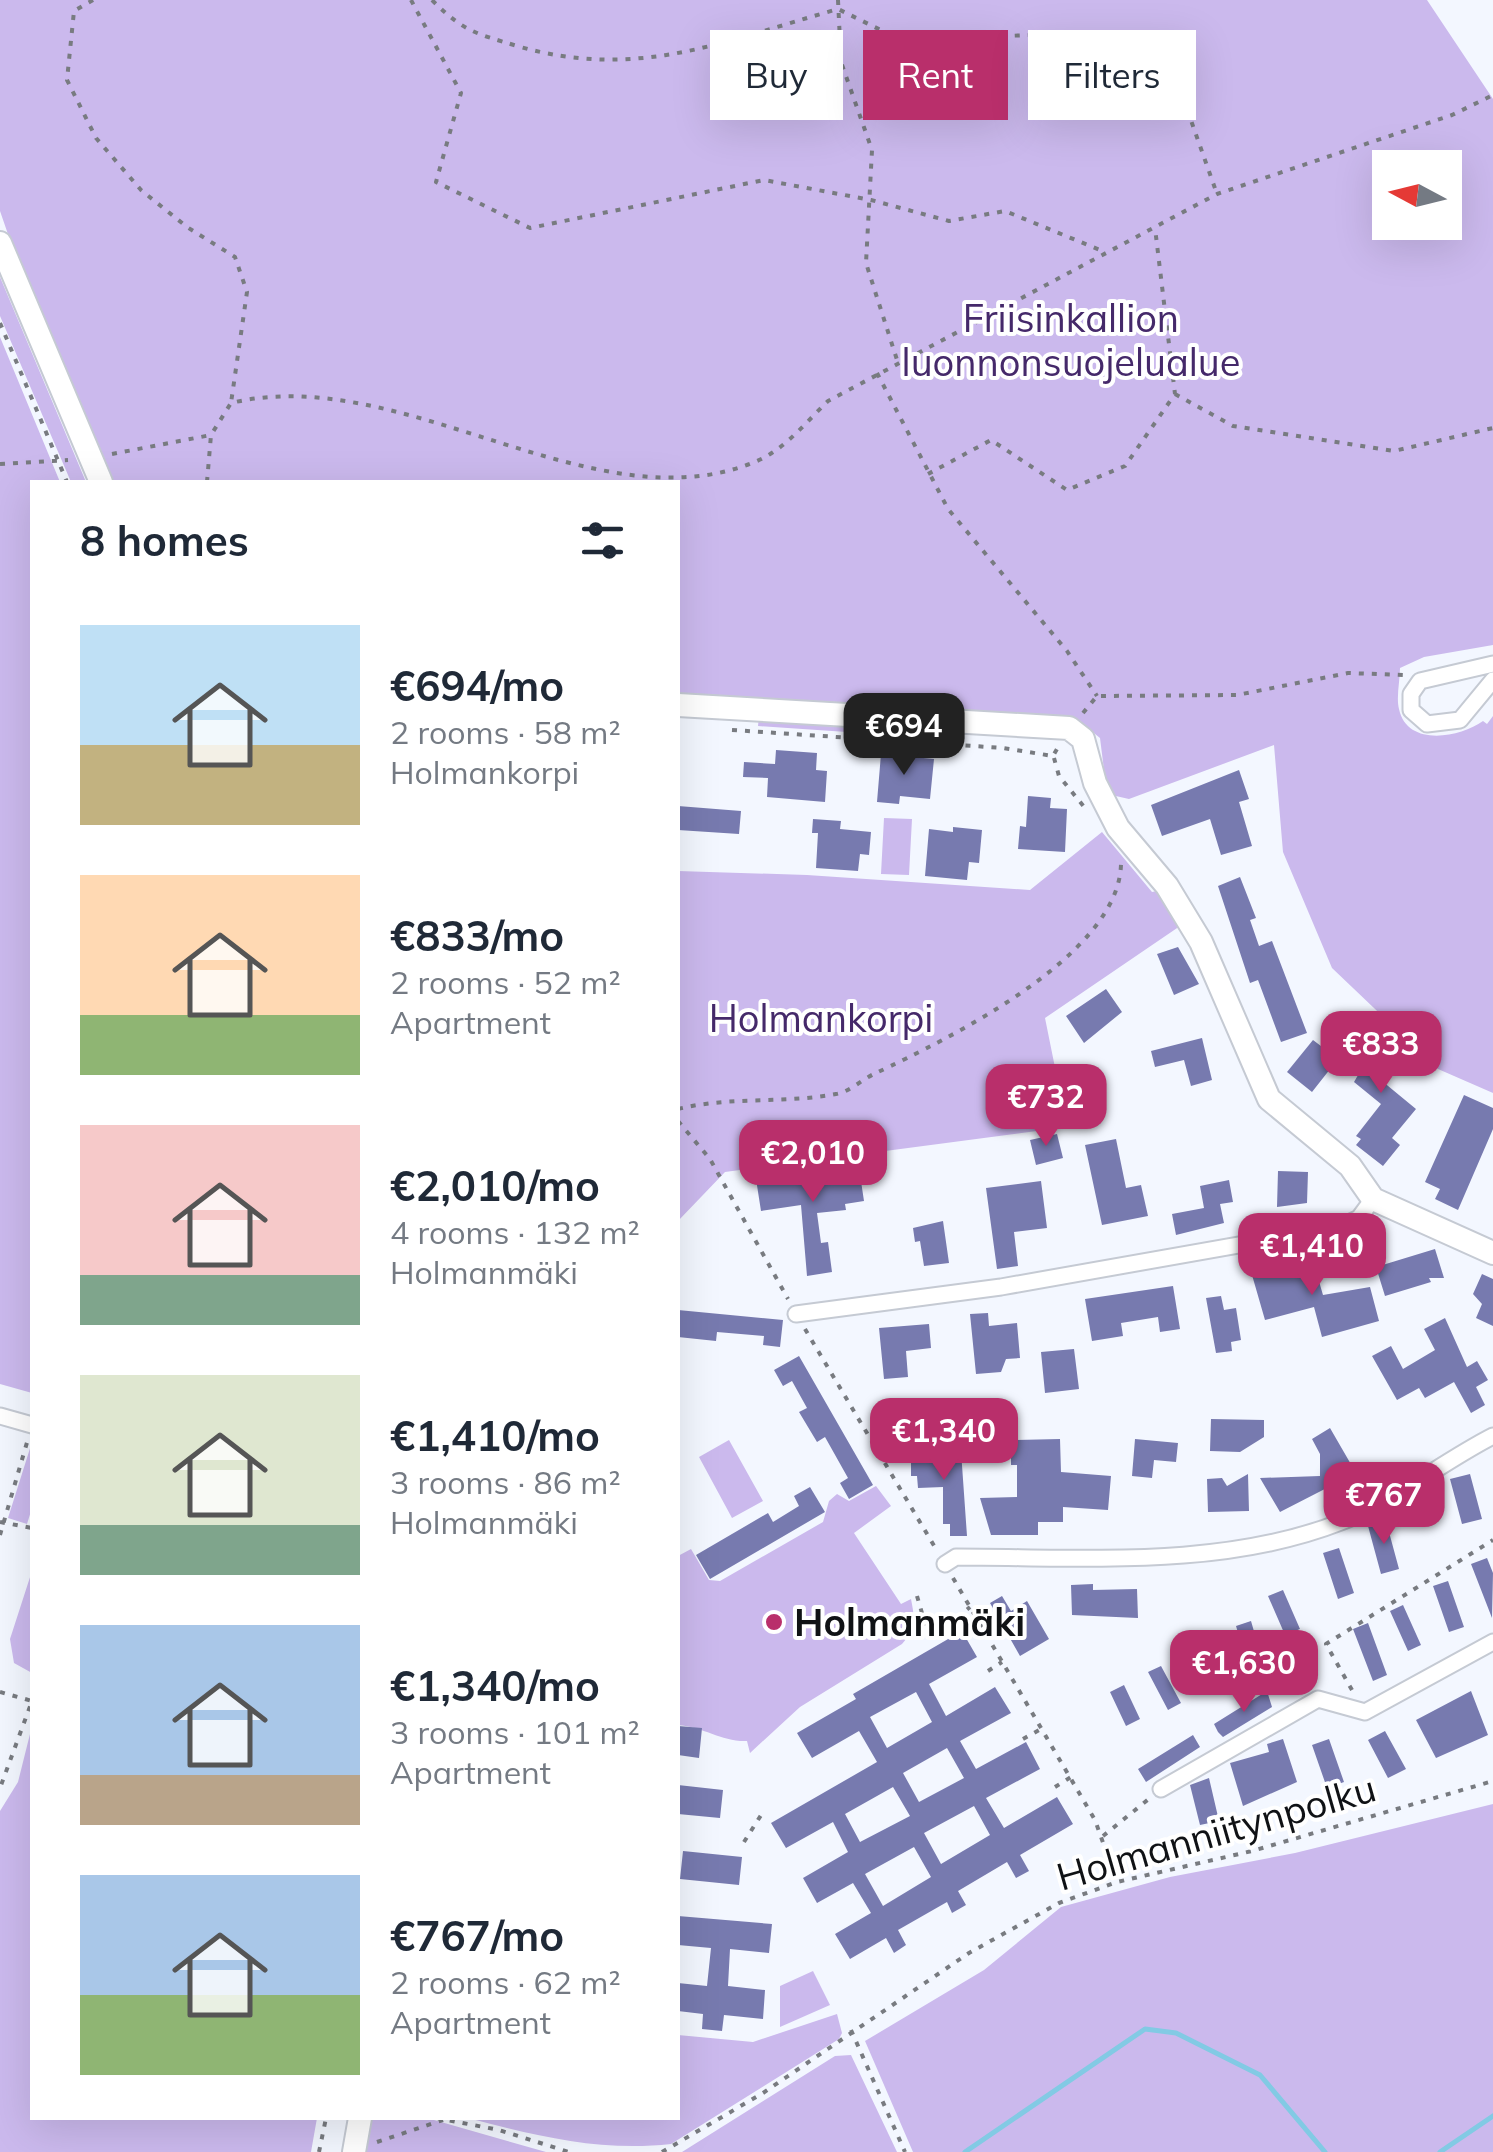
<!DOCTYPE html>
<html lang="en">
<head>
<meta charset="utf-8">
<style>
	body { margin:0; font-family:Mulish,sans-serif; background:#f6f6f7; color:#1f2937; height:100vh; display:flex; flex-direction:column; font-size:38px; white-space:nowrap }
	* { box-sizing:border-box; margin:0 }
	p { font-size:32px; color:#747a83 }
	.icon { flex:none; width:55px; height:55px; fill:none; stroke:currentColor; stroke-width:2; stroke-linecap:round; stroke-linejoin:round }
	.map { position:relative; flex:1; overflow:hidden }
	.details { position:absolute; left:30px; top:480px; width:650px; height:1640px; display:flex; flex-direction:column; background:#fff; border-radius:0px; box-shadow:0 10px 40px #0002 }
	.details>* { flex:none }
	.guide { position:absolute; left:710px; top:30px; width:632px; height:90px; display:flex; gap:20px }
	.needle { width:65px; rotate:277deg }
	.fabs { position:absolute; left:1372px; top:150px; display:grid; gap:20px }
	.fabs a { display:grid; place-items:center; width:90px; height:90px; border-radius:0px; background:#fff; box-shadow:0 10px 40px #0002; font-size:50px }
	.price { position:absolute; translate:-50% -85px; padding:0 22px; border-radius:20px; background:#b92f6b; color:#fff; font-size:32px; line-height:65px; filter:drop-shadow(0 2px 5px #0008) }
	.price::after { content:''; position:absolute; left:50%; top:60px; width:30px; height:22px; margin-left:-15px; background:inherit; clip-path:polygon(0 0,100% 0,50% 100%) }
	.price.current { background:#222; color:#fff }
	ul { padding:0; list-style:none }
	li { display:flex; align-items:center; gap:30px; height:250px; padding:0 50px }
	li span { display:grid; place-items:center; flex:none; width:280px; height:200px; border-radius:0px; color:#555 }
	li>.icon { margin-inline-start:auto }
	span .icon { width:120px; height:120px; fill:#fffc; stroke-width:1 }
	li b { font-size:42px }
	h2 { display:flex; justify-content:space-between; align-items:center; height:120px; padding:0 50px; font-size:42px }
	.tag { padding:0 35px; border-radius:0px; background:#fff; box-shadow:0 10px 40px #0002; font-size:35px; line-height:90px }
	.tag.current { background:#b92f6b; color:#fff }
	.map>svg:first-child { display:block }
	.green { fill:#cbb9ed; fill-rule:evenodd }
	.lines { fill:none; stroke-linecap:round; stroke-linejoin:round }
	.stream { stroke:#82cae4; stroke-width:5 }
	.building { fill:#777aaf; fill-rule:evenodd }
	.street-casing { stroke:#c5cad3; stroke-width:19 }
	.secondary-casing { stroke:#c5cad3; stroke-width:26 }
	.path { stroke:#787b80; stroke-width:4; stroke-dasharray:5 8; stroke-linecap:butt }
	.street { stroke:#fff; stroke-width:15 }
	.secondary { stroke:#fff; stroke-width:22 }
	.poi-dot { fill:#b92f6b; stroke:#fff; stroke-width:4 }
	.labels { text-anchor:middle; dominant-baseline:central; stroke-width:8; stroke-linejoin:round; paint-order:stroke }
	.park-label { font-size:38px; fill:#45296a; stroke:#fff }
	.poi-label { font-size:38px; font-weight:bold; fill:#101215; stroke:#fff; text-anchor:start }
	.street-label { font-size:38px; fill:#101215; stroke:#fff }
</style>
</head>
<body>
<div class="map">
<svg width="1493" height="2152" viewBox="0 0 1493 2152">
	<rect width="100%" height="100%" fill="#f3f7ff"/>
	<path class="green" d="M0,0H1427L1493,99V645L1424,657L1400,668C1400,681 1396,697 1399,709C1407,747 1459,738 1483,721L1487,724L1493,716V1093L1438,1069L1332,968L1283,852L1274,745L1129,799L1107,794L1100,738L1084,725L1015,714L678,693V482H110L21,272L0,211ZM1390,168H1445V222H1390Z
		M0,277L86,482H71L0,316Z
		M0,337L60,482H32V1393L0,1384Z
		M759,716L953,732L950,739L758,726Z
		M884,818L912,819L909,875L881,874Z
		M1102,832L1152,892L1162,890L1183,924L1045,1018L1067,1127L725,1172L678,1221V871L807,875L1030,890Z
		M729,1440L763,1501L732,1518L699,1457Z
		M32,1442V1508L27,1524L8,1518Z
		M876,1486L891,1506L854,1533L901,1604L911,1599C915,1619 916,1628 902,1644L800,1707L750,1753L747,1741C722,1742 704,1727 678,1725V1556L691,1549L709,1580L720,1581L823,1522L829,1501L837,1494L849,1501Z
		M32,1571V1673L14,1663L10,1639Z
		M32,1726V2118H317L311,2152H0V1811L18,1782Z
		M1493,1804V2152H913L865,2041L984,1970L1061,1907L1170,1877L1295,1853Z
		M813,1971L830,2005L780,2027V1986Z
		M837,2014L842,2033L839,2039L671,2144C601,2152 536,2136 468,2118H678V2035L753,2042Z
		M851,2055L897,2152H682L835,2056Z
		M368,2118H427L546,2152H361Z"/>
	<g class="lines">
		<path class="stream" d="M965,2152L1145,2029L1176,2033L1260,2075L1325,2152
			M1440,2152L1493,2116"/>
	</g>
	<path class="building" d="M776,750L817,753L816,770L827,771L825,802L767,797L768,778L743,777L744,762L775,764Z
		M881,754L934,759L930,799L900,796L899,804L877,802Z
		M1239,770L1249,799L1239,802L1252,846L1221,855L1210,819L1162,836L1151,805Z
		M1028,796L1051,798L1050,808L1067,809L1065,852L1018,849L1020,826L1026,827Z
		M678,806L741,811L739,834L678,830Z
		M813,819L841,821L840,829L871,832L869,855L860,854L858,871L816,868L818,833H812Z
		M953,827L982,830L979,863L969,862L967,880L925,876L929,829L953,832Z
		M1240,877L1256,918L1250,920L1259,946L1272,941L1307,1033L1281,1042L1258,980L1250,983L1218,886Z
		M1178,947L1199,984L1174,995L1157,954Z
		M1106,989L1122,1012L1084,1043L1066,1016Z
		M1361,1017L1405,1052L1382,1081L1416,1109L1392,1138L1400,1145L1383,1166L1356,1145L1361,1139L1356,1136L1381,1104L1354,1082L1375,1046L1352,1028Z
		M1202,1038L1212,1080L1191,1086L1184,1060L1155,1067L1151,1051Z
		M1313,1040L1338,1059L1312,1092L1287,1072Z
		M1464,1095L1493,1108V1129L1458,1210L1435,1199L1440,1189L1425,1182Z
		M1057,1134L1063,1158L1036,1165L1030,1140Z
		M1116,1139L1126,1188L1141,1185L1148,1216L1102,1225L1085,1145Z
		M859,1168L864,1201L845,1204L846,1210L817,1213L821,1243L828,1242L832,1272L807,1276L801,1205L761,1211L756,1179Z
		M1278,1171L1308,1172L1307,1203L1277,1207Z
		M1229,1180L1233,1202L1220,1204L1224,1223L1176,1235L1172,1214L1204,1208L1200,1186Z
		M1041,1181L1047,1228L1014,1232L1018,1266L997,1269L986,1188Z
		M943,1221L949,1263L924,1266L920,1241L915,1242L913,1228Z
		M1435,1249L1444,1278H1429L1431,1282L1385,1296L1376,1267Z
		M1274,1261L1277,1272L1313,1261L1323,1295L1370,1287L1379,1321L1322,1337L1314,1307L1265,1320L1250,1268Z
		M1482,1274L1493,1279V1326L1476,1318L1482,1304L1473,1294Z
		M1173,1286L1180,1329L1160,1332L1158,1317L1121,1323L1123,1336L1092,1341L1085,1299Z
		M1221,1296L1224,1310L1236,1308L1241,1340L1231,1342L1232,1351L1216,1353L1206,1298Z
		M678,1310L783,1320L780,1347L763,1345L764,1336L717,1332L716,1341L678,1337Z
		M988,1313L989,1326L1017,1323L1020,1358L1006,1359L1001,1372L976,1374L970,1314Z
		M1445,1318L1467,1367L1477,1361L1488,1380L1476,1387L1485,1405L1471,1413L1454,1382L1425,1398L1419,1388L1397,1400L1372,1356L1391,1346L1403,1369L1435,1350L1424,1329Z
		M929,1324L931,1348L906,1351L908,1377L884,1379L879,1328Z
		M1074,1349L1079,1389L1045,1393L1041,1352Z
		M799,1356L873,1485L849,1499L840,1483L848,1478L825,1437L817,1442L799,1412L807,1408L792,1381L783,1386L774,1370Z
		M1211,1419L1264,1420V1437L1240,1452L1210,1451Z
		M1330,1428L1356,1473L1280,1512L1260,1478L1320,1476V1454L1312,1439Z
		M1060,1439L1061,1472L1111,1476L1108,1510L1063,1507V1522H1038V1535H991L980,1498L1017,1497V1465H1011V1440Z
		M1135,1439L1178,1443L1176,1462L1154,1460L1152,1478L1132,1476Z
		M952,1447V1453L961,1451L967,1536H950V1524H943V1487L918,1488L917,1476H911V1451Z
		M1248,1474L1249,1511L1208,1512L1207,1479L1222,1478L1227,1486Z
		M1470,1474L1482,1519L1462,1524L1450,1479Z
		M810,1487L825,1512L710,1579L696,1555L768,1513L773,1522L799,1506L794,1496Z
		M1386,1521L1399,1569L1381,1574L1368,1526Z
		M1339,1548L1354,1593L1338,1599L1323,1553Z
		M1487,1558L1493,1573L1492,1618L1471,1564Z
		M1448,1581L1464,1627L1449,1632L1433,1586Z
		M1093,1584V1590L1137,1589L1138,1618L1072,1615L1071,1585Z
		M1283,1590L1300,1629L1285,1635L1268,1596Z
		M1002,1596L1011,1611L1027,1601L1049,1639L1020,1656L990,1603Z
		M1403,1605L1421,1645L1408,1651L1390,1611Z
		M1251,1621L1262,1659L1247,1663L1236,1626Z
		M1368,1623L1387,1675L1373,1681L1353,1629Z
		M962,1631L977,1657L929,1684L946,1716L995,1687L1011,1713L960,1741L976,1769L1026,1742L1040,1769L986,1798L1004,1828L1057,1797L1073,1824L1020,1855L1029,1871L1016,1878L1007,1862L958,1891L966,1905L952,1913L947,1902L898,1930L906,1945L894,1953L886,1938L850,1959L835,1934L871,1913L853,1883L817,1903L803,1878L848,1852L833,1822L786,1848L771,1823L877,1762L859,1731L812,1758L797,1733L856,1699L853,1694ZM916,1692L932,1722L887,1748L870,1717ZM947,1748L964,1778L919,1802L903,1773ZM893,1787L910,1816L860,1842L845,1814ZM974,1806L990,1835L941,1864L924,1833ZM914,1847L931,1877L883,1906L865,1874Z
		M1203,1643L1221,1680L1205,1688L1188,1650Z
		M1161,1666L1181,1703L1168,1710L1148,1672Z
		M1124,1685L1140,1719L1126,1726L1110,1692Z
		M1267,1691L1272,1707L1223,1737L1218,1732L1214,1724Z
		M1471,1691L1488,1735L1436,1758L1416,1720Z
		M678,1726L702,1728L699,1758L678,1755Z
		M1385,1731L1406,1769L1388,1778L1368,1740Z
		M1193,1735L1200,1747L1146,1782L1138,1769Z
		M1283,1739L1297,1782L1243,1806L1230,1763L1269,1752L1267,1744Z
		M1329,1739L1344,1782L1327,1788L1312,1745Z
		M1209,1778L1219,1821L1200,1825L1190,1785Z
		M678,1785L723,1790L720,1818L678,1814Z
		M683,1851L742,1857L739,1885L680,1879Z
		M678,1916L772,1924L769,1953L730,1949L728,1986L765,1990L763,2019L724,2015L722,2031L702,2029L703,2014L678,2011V1983L707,1986L711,1948L678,1945Z"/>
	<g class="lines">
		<defs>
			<path id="street" d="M1493,664L1420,681L1411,694V710L1427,724L1460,720L1493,680
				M796,1314L1001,1287L1340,1227L1359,1218L1373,1199
				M0,1416L32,1425
				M945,1564L956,1557C1082,1557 1221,1569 1341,1522C1393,1502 1442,1462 1493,1436
				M1161,1789L1318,1699L1365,1712L1493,1642"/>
			<path id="secondary" d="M0,243L101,482
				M678,705L1069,728L1083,739L1095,783L1118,828L1167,886L1201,942L1269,1099L1350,1166L1373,1199L1493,1253
				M354,2152L360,2118"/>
		</defs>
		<use href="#street" class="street-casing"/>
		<use href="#secondary" class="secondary-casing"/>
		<path class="path" d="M93,0L74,11L67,80L96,138L141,190L187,227L235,257L247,292L231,403
			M411,0L461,93L436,182L530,228L764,180L871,200L949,221L1005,211L1105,252
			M432,0C464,32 475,33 517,46C637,81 724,41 838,9L901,40L1031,35L1062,53L1115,42L1161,101L1188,112L1217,194
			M838,0L841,62L872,150L866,263L898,363
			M0,323L67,482
			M877,373L948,509L1067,651L1097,696
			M1175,394L1233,426L1394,451L1493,428
			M112,454L211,435
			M0,464L68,460
			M928,474L991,440L1067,490L1125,466L1175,394L1155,228
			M207,482L211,435L231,403C401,362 592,526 752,463C783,452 805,423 828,401L1217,194L1452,115L1493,95
			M1083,713L1097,696L1237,695L1348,673L1403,675
			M732,730L1003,748L1053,756L1057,749
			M1054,758L1059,776L1085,808
			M678,1109C730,1096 783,1104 836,1094C850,1092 862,1079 876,1073C948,1039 1119,956 1121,864
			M678,1121L710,1159L788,1299
			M805,1329L936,1549
			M0,1522L32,1528
			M0,1535L28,1439
			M953,1578L1095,1820L1117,1882
			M917,1596L929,1637
			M947,1626L970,1607
			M988,1671L1002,1662
			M1352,1690L1326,1644L1493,1540
			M0,1692L32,1701L0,1788
			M1023,1739L1041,1729
			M1055,1787L1071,1777
			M1103,1836L1150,1798
			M744,1842L763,1812
			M851,2030L905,2152
			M437,2118L499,2130L569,2152
			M377,2142L443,2120
			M319,2152L326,2118
			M662,2152L763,2093L969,1953L1059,1903L1117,1882L1252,1851L1493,1781"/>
		<use href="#street" class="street"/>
		<use href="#secondary" class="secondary"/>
	</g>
	<circle class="poi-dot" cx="774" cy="1622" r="10"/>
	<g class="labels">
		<g class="park-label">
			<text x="1071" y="318">Friisinkallion<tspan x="1071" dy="44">luonnonsuojelualue</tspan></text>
			<text x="821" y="1018">Holmankorpi</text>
		</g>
		<g class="poi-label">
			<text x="794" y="1622">Holmanmäki</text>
		</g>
		<g class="street-label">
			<text transform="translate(1216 1832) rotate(-16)">Holmanniitynpolku</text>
		</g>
	</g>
</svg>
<div class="fabs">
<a><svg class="needle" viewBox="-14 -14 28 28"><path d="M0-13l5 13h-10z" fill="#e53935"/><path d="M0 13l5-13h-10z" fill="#747a83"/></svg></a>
</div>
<b class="price current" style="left:904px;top:778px">€694</b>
<b class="price" style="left:1381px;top:1096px">€833</b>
<b class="price" style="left:1046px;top:1149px">€732</b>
<b class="price" style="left:813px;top:1205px">€2,010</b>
<b class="price" style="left:1312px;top:1298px">€1,410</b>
<b class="price" style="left:944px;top:1483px">€1,340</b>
<b class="price" style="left:1384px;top:1547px">€767</b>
<b class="price" style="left:1244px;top:1715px">€1,630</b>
<div class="guide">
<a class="tag">Buy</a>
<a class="tag current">Rent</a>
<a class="tag">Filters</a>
</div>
<section class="details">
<h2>8 homes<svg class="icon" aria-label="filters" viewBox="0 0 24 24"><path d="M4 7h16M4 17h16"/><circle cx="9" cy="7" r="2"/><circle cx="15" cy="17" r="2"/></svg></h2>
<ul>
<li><span style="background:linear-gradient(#bfe0f5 60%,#c2b280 0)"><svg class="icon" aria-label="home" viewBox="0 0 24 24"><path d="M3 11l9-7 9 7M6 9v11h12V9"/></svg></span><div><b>€694/mo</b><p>2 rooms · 58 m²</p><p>Holmankorpi</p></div></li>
<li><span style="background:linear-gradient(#ffd9b3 70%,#8fb573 0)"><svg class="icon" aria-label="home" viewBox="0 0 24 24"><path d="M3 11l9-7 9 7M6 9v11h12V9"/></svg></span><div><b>€833/mo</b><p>2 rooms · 52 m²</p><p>Apartment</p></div></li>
<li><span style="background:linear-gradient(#f6c9c9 75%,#7fa58c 0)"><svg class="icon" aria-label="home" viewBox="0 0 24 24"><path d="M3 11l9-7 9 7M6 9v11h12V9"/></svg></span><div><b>€2,010/mo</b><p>4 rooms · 132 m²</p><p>Holmanmäki</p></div></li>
<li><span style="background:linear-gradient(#dfe7d0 75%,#7fa58c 0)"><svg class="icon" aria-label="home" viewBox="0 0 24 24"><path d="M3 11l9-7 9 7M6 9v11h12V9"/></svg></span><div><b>€1,410/mo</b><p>3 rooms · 86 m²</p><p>Holmanmäki</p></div></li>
<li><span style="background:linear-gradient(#a9c7e8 75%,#b9a48a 0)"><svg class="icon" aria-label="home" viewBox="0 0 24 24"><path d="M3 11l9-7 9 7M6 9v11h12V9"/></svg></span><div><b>€1,340/mo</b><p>3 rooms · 101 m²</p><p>Apartment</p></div></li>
<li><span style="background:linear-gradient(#a9c7e8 60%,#8fb573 0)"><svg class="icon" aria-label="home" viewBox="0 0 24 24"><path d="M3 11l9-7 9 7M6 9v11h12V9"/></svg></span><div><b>€767/mo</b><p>2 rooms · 62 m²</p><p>Apartment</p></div></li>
</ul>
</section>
</div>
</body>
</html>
